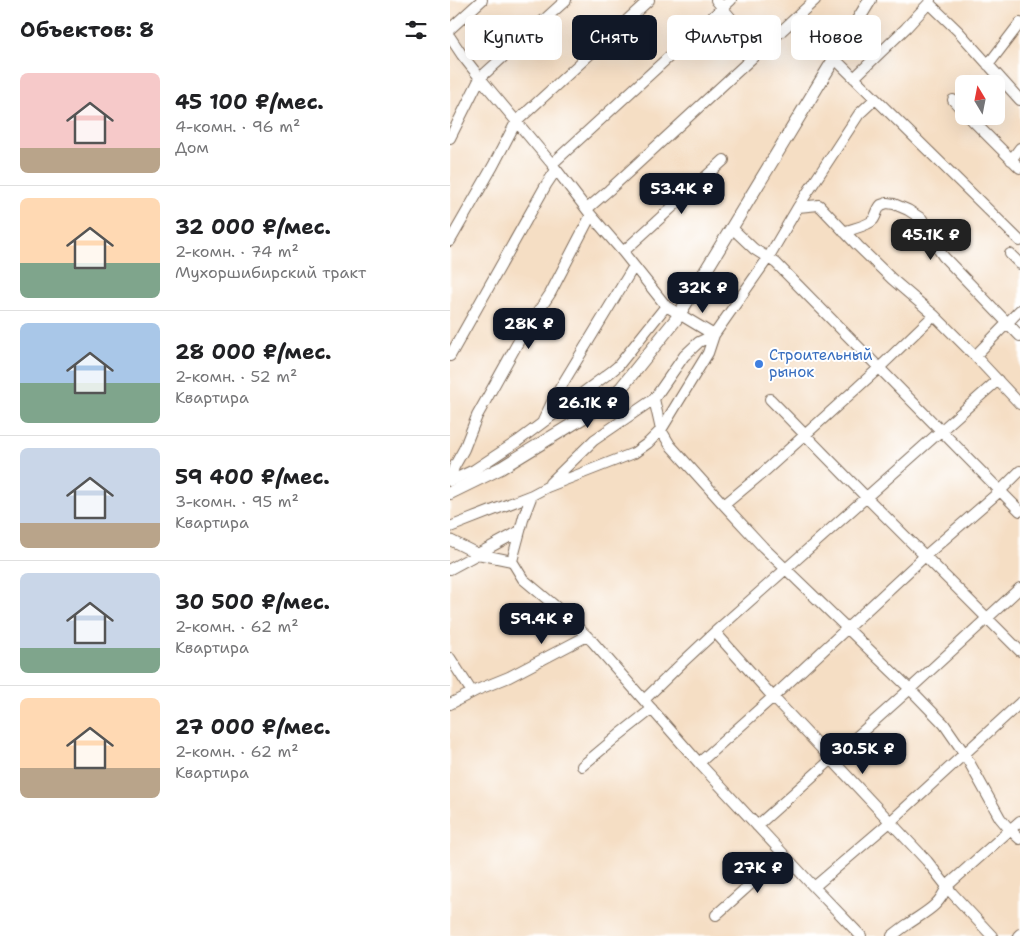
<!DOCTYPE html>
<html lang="ru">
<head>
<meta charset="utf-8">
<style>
	body { margin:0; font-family:"Shantell Sans",sans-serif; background:#f6f6f6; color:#202124; height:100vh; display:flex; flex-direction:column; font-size:19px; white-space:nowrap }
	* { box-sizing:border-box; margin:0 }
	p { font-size:16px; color:#757577 }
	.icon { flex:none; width:28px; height:28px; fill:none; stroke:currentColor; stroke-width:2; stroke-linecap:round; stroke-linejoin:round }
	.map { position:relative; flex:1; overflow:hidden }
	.details { display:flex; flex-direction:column; background:#fff; width:450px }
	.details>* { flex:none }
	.top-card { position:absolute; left:15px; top:15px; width:475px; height:45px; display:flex; gap:10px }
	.needle { width:32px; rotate:350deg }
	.tools { position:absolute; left:505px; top:75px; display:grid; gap:10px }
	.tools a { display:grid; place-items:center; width:50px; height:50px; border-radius:8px; background:#fff; box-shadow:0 5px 20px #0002; font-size:25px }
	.price { position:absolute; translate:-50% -42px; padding:0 11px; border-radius:10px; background:#111827; color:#fff; font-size:16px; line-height:32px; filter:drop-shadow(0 1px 2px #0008) }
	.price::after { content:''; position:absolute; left:50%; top:30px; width:15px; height:11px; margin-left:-8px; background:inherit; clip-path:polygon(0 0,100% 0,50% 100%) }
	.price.on { background:#222; color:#fff }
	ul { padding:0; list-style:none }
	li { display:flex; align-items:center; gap:15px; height:125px; padding:0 20px }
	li+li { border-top:1px solid #e0e0e0 }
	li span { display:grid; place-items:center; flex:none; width:140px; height:100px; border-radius:8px; color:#555 }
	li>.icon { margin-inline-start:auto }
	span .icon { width:60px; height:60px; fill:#fffc; stroke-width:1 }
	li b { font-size:21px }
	h2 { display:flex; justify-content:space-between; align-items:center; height:60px; padding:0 20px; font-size:21px }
	.tag { padding:0 18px; border-radius:8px; background:#fff; box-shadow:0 5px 20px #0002; font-size:18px; line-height:45px }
	.tag.on { background:#111827; color:#fff }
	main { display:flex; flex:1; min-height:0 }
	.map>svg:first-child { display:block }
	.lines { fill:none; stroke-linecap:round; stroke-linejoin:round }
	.minor-casing { stroke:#7c6958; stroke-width:12 }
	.major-casing { stroke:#7c6958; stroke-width:14 }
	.minor { stroke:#fff; stroke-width:10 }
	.major { stroke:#fff; stroke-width:12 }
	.shop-dot { fill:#3f7fe0; stroke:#fff; stroke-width:2 }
	.labels { text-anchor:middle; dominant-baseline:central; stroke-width:4; stroke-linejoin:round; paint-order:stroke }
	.shop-label { font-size:15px; fill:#366cbe; stroke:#fff; text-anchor:start }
</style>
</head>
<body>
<main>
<section class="details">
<h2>Объектов: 8<svg class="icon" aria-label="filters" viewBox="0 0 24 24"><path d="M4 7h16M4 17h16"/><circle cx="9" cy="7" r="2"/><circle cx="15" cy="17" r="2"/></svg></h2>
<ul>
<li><span style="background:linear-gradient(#f6c9c9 75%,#b9a48a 0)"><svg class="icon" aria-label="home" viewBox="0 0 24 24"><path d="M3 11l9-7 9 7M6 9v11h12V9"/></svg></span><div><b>45 100 ₽/мес.</b><p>4-комн. · 96 m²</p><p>Дом</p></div></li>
<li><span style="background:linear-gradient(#ffd9b3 65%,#7fa58c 0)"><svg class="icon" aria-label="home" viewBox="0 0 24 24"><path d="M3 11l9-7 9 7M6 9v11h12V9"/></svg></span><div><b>32 000 ₽/мес.</b><p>2-комн. · 74 m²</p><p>Мухоршибирский тракт</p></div></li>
<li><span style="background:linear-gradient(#a9c7e8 60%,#7fa58c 0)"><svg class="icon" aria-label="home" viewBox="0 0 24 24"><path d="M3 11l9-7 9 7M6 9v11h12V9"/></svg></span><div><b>28 000 ₽/мес.</b><p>2-комн. · 52 m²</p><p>Квартира</p></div></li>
<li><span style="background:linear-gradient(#c9d6e8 75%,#b9a48a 0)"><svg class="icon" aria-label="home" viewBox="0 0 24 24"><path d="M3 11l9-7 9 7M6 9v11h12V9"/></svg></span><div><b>59 400 ₽/мес.</b><p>3-комн. · 95 m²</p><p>Квартира</p></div></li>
<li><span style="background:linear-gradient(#c9d6e8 75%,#7fa58c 0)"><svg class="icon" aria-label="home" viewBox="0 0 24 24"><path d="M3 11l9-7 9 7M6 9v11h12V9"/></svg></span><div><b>30 500 ₽/мес.</b><p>2-комн. · 62 m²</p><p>Квартира</p></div></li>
<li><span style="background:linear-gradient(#ffd9b3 70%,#b9a48a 0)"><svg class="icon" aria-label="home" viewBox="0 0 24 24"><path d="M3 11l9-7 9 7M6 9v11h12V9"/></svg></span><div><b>27 000 ₽/мес.</b><p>2-комн. · 62 m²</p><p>Квартира</p></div></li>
</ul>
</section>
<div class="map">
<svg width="570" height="936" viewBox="0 0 570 936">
	<rect width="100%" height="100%" fill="#fff"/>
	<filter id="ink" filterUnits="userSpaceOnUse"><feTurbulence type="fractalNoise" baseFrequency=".02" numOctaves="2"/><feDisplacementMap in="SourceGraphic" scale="10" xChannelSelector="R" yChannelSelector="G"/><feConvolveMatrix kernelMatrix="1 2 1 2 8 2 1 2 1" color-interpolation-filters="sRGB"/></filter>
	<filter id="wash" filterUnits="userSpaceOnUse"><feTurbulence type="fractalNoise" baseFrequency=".0096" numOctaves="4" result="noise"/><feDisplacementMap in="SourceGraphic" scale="20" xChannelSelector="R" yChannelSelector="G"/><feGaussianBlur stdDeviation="1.12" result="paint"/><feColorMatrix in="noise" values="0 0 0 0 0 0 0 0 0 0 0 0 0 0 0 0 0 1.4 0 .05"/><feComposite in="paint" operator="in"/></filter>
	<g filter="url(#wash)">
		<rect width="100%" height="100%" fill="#f5dec4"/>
	</g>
	<g filter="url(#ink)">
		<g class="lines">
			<defs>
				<path id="minor" d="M266,0L309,52
					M479,3L508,31L570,100
					M0,29L32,0
					M0,37L12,55L30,78L102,164L141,215L173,252L216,306L264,335
					M385,59L570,241
					M538,65L570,23
					M404,78L456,28L479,3L480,0
					M503,100L514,112
					M518,116L570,168
					M0,138L30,78L116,0
					M561,160L570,148
					M102,164L281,0
					M348,207L369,205L408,246L442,279L484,315L525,356L570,404
					M137,209L159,190L365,0
					M282,228L304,249L326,263L570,511
					M394,232C401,229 418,226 423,220C426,217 427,209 431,205L437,203L444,204L458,210L472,219L486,246L493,256L570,336
					M0,241L43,166L66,122L199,0
					M173,252L274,160
					M560,254L570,264
					M0,356L96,185L106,170
					M525,356L570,310
					M204,399L211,430L220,445L274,505L313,547L460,689L494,724L514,753L550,818L560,830L570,839
					M320,399L416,497L570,651
					M93,421L104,398L184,266
					M0,480L4,467L14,449L27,416L71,337L100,294L141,215
					M0,481L24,470L68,441L162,371L168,366L216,306
					M100,483L144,440L204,399L234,356L249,342L264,335
					M274,505L315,471L429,368L484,315
					M0,527L82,495L97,487L184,453L198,443L211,430L258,353L264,335L318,258L348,207L409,114L425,99
					M0,540L28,554L62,561L73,579L104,605L142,641L249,763L364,887L411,936
					M62,561L74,516L82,495
					M0,569L70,531
					M265,632L323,697L477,861L502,893L542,936
					M0,658L22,692
					M194,700L234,661L265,632L548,380
					M0,704L27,690L59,677L137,636
					M249,763L323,697L475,556L550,491L570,471
					M132,766L169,735L202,709
					M307,826L460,689L570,588
					M364,887L440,822L570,703
					M266,915L333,855
					M442,936C447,932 452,928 458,924C475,912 489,907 497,886L570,821
					M568,936L570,934"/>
				<path id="major" d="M0,493L51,468L144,411L171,388L227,318L420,0"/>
			</defs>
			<use href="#minor" class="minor-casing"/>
			<use href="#major" class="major-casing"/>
			<use href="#minor" class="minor"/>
			<use href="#major" class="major"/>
		</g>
	</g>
	<circle class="shop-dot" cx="309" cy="364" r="5"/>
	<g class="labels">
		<g class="shop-label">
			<text x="319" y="355">Строительный<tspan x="319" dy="17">рынок</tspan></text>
		</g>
	</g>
</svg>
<div class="tools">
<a><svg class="needle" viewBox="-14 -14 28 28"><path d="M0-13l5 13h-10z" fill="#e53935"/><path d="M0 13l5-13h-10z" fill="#757577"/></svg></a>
</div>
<b class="price" style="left:232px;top:215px">53.4K ₽</b>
<b class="price on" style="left:481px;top:261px">45.1K ₽</b>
<b class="price" style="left:253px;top:314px">32K ₽</b>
<b class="price" style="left:79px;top:350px">28K ₽</b>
<b class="price" style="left:138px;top:429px">26.1K ₽</b>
<b class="price" style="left:92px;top:645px">59.4K ₽</b>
<b class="price" style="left:413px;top:775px">30.5K ₽</b>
<b class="price" style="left:308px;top:894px">27K ₽</b>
<div class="top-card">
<a class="tag">Купить</a>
<a class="tag on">Снять</a>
<a class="tag">Фильтры</a>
<a class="tag">Новое</a>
</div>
</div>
</main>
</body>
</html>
